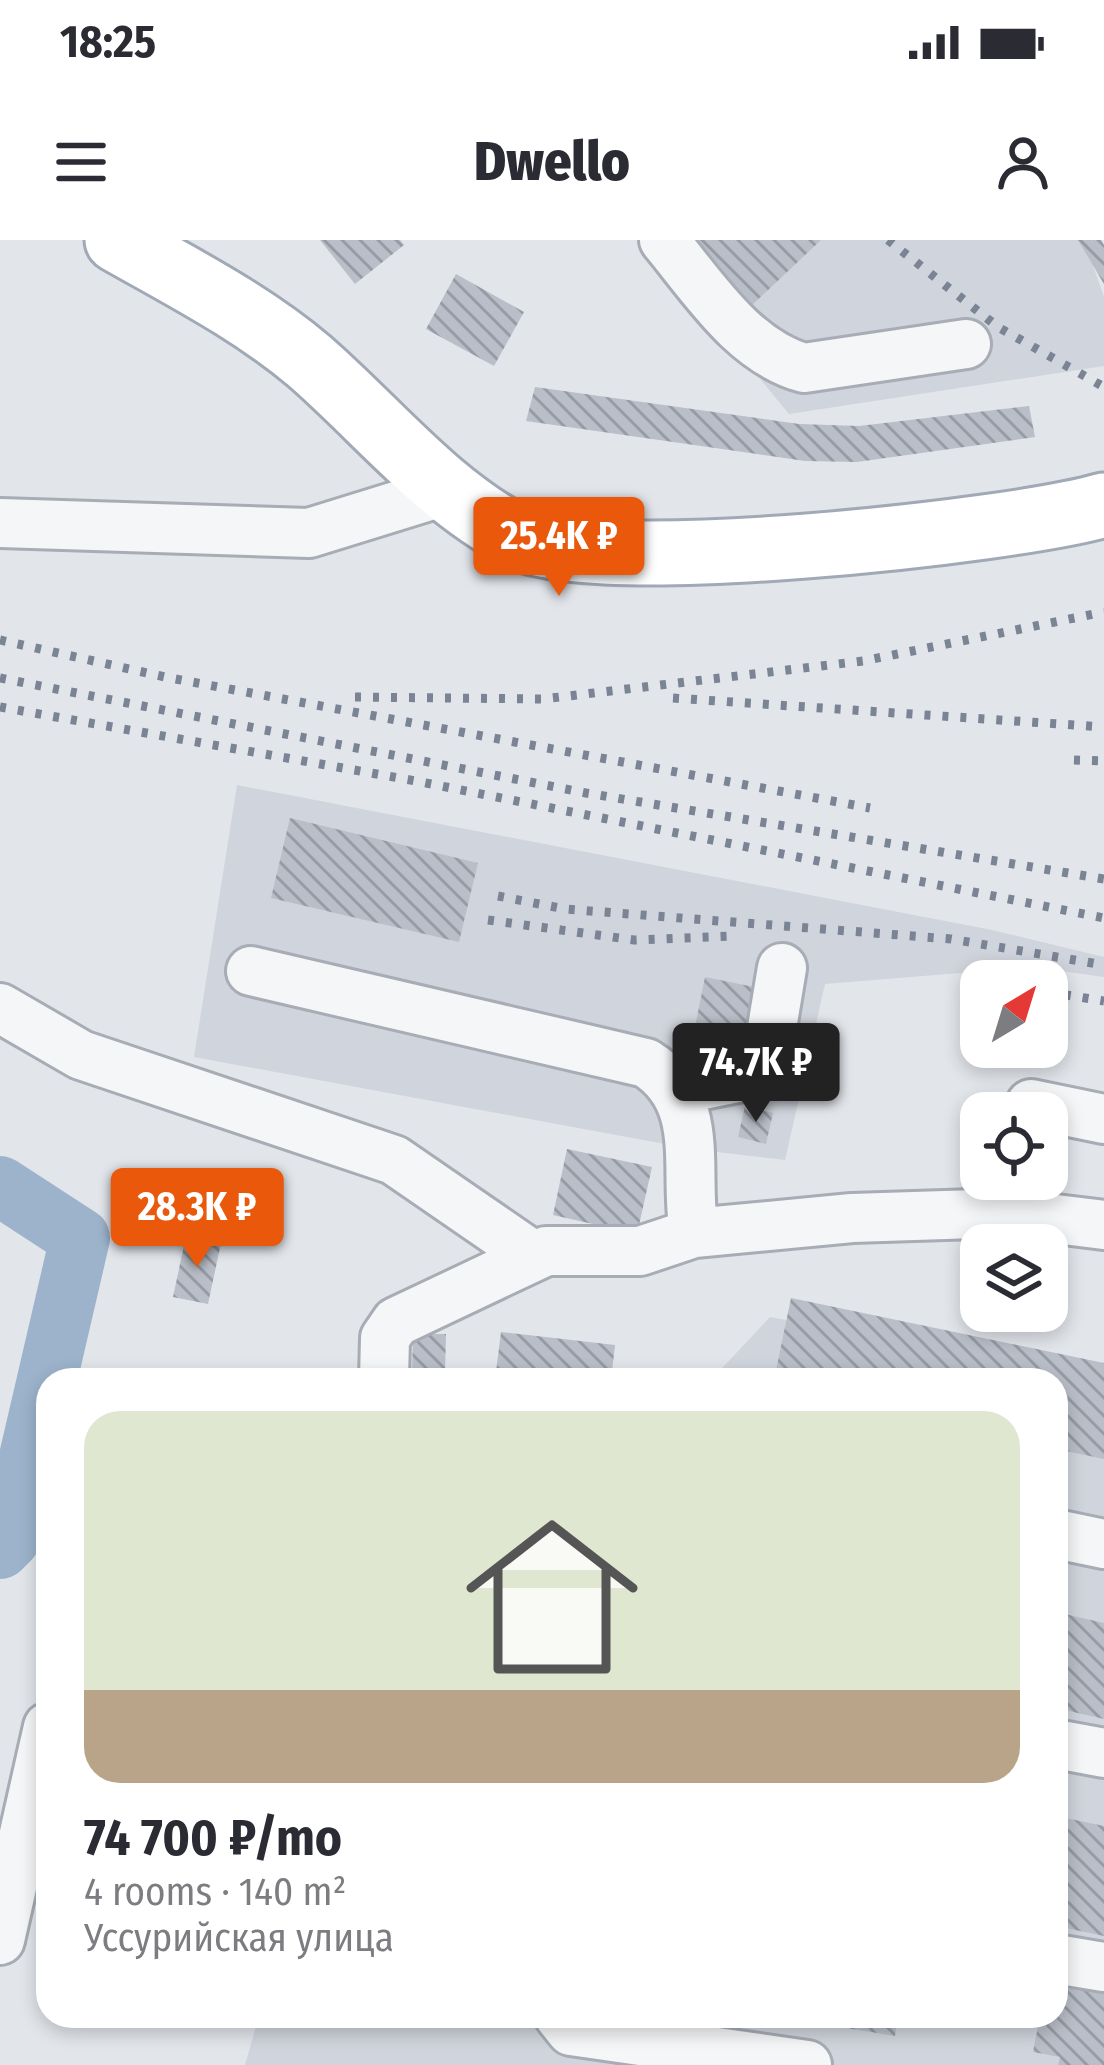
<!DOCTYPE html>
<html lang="en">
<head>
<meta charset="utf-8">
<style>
	body { margin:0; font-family:"Fira Sans Condensed",sans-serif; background:#f7f7f7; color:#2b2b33; height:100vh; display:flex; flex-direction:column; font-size:45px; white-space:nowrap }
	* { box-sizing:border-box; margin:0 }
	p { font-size:39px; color:#7c7c81 }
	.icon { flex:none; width:66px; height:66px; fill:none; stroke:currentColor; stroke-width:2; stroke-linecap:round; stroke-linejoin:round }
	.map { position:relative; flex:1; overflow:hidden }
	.details { position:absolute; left:36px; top:1128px; width:1032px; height:660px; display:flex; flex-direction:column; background:#fff; border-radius:36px; box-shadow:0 6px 18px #0003 }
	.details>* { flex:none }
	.needle { width:78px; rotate:38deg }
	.tools { position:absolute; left:960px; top:720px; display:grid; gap:24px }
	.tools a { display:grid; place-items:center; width:108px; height:108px; border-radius:24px; background:#fff; box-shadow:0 6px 18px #0003; font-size:60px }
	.price { position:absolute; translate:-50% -102px; padding:0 27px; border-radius:12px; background:#ea580c; color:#fff; font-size:39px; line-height:78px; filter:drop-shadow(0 3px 6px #0008) }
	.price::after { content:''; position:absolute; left:50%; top:72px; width:36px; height:27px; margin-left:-18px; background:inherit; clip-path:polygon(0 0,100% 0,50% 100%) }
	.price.on { background:#222; color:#fff }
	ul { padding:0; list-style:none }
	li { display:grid; align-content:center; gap:24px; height:636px; padding:0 48px }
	li span { display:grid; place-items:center; height:372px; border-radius:36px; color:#555 }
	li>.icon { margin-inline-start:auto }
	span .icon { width:216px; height:216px; fill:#fffc; stroke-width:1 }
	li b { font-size:51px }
	.status { display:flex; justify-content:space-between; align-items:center; height:84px; padding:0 60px; background:#fff; direction:ltr }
	.status svg { height:33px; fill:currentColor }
	header { display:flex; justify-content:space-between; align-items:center; height:156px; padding:0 48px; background:#fff; font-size:54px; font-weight:800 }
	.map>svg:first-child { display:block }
	.built { fill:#d0d4dc }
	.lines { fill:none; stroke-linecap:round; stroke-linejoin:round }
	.river { stroke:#9cb3cb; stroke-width:60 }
	.building { fill:url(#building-back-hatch) }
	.minor-casing { stroke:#a7acb5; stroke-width:54 }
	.major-casing { stroke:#a1a9b6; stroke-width:69 }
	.minor { stroke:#f5f6f8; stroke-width:48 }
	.major { stroke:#fff; stroke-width:63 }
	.rail { stroke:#7b8494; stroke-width:9; stroke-dasharray:6 12; stroke-linecap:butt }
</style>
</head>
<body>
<div class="status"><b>18:25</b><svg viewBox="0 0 49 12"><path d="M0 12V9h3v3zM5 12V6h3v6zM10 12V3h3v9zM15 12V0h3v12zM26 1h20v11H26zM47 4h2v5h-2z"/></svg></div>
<header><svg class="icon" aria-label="menu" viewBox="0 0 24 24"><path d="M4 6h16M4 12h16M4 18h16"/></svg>Dwello<svg class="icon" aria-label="person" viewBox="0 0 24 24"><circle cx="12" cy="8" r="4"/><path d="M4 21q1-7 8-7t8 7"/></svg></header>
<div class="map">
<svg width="1104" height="1825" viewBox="0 0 1104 1825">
	<defs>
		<pattern id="building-back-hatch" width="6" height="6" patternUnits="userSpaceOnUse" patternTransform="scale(3)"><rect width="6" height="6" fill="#b9bec8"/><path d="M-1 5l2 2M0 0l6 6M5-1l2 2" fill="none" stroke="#969ba4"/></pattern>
	</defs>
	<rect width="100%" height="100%" fill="#e2e5ea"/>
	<path class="built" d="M646,0H1084L1104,57V126L789,174Z
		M237,545L992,690L1104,717V737L1033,727L825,744L785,920L692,909L194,817Z
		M770,1077L1104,1139V1825H245L259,1776H1056V1140H711Z"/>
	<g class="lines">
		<path class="river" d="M0,946L80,998L10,1299L0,1309"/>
	</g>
	<path class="building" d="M320,0H400L404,5L355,44Z
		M688,0H821L750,67Z
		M1078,0H1101L1104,5V44Z
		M456,34L524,72L494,126L426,89Z
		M535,147L799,184L859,186L1029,166L1035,197L857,222L805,221L526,181Z
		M290,578L478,623L459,702L271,658Z
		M705,737L759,748L745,813L692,802Z
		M745,866L773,873L766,904L738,897Z
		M567,909L652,927L637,994L553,975Z
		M186,996L221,1003L208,1064L173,1057Z
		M791,1058L1104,1123V1219L1056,1209V1140H774Z
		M501,1092L615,1105L611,1140H495Z
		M413,1094H446L445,1133H412Z
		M1056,1372L1104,1383V1479L1056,1468Z
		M1056,1576L1104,1586V1696L1056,1686Z
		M1056,1739L1104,1748V1825H1058L1060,1817L1033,1812L1040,1776H1056Z
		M774,1776H898L895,1796Z"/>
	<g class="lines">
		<defs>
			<path id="minor" d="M664,0C703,47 743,111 804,128L966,104
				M0,283L309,293L448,250
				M251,731L646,823C708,862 683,932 694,993
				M0,768L81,815L394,920L532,1015
				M678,850L757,834L767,818L782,728
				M1031,864L1104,879
				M384,1140L385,1098L396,1082L546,1011H640L694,993L852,978L1007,973L1104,985
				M1056,1294L1104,1304
				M1056,1504L1104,1513
				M0,1700L48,1487
				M1056,1719L1104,1727
				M559,1776L571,1791L807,1825"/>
			<path id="major" d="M117,0C182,37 251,72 309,121C377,180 436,255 517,297C595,337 1011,292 1104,265"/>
		</defs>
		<use href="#minor" class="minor-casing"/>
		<use href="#major" class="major-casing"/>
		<use href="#minor" class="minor"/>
		<use href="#major" class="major"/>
		<path class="rail" d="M888,0L998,87L1104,147
			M0,400L165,437L870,568
			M0,438L586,553L1104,639
			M355,457L543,459L863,421L1104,372
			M673,458L1104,487
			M0,467L416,541L1104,678
			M1074,520L1104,521
			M498,656L565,669L951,699L1104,725
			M488,680L634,700L730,696
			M1047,752L1104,761"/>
	</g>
</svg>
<div class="tools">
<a><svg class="needle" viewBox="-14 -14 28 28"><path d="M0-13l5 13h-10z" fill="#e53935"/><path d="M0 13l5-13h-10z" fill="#7c7c81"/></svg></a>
<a><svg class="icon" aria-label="locate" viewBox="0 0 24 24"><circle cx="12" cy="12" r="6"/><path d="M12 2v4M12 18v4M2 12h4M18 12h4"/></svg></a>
<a><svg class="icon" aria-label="layers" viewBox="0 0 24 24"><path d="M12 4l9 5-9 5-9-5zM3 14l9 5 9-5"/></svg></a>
</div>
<b class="price" style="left:559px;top:359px">25.4K ₽</b>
<b class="price on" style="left:756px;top:885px">74.7K ₽</b>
<b class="price" style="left:197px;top:1030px">28.3K ₽</b>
<section class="details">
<ul>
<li><span style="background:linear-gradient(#dfe7d0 75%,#b9a48a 0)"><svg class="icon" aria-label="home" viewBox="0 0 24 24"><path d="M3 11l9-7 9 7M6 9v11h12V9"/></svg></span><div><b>74 700 ₽/mo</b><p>4 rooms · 140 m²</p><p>Уссурийская улица</p></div></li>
</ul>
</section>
</div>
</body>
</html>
